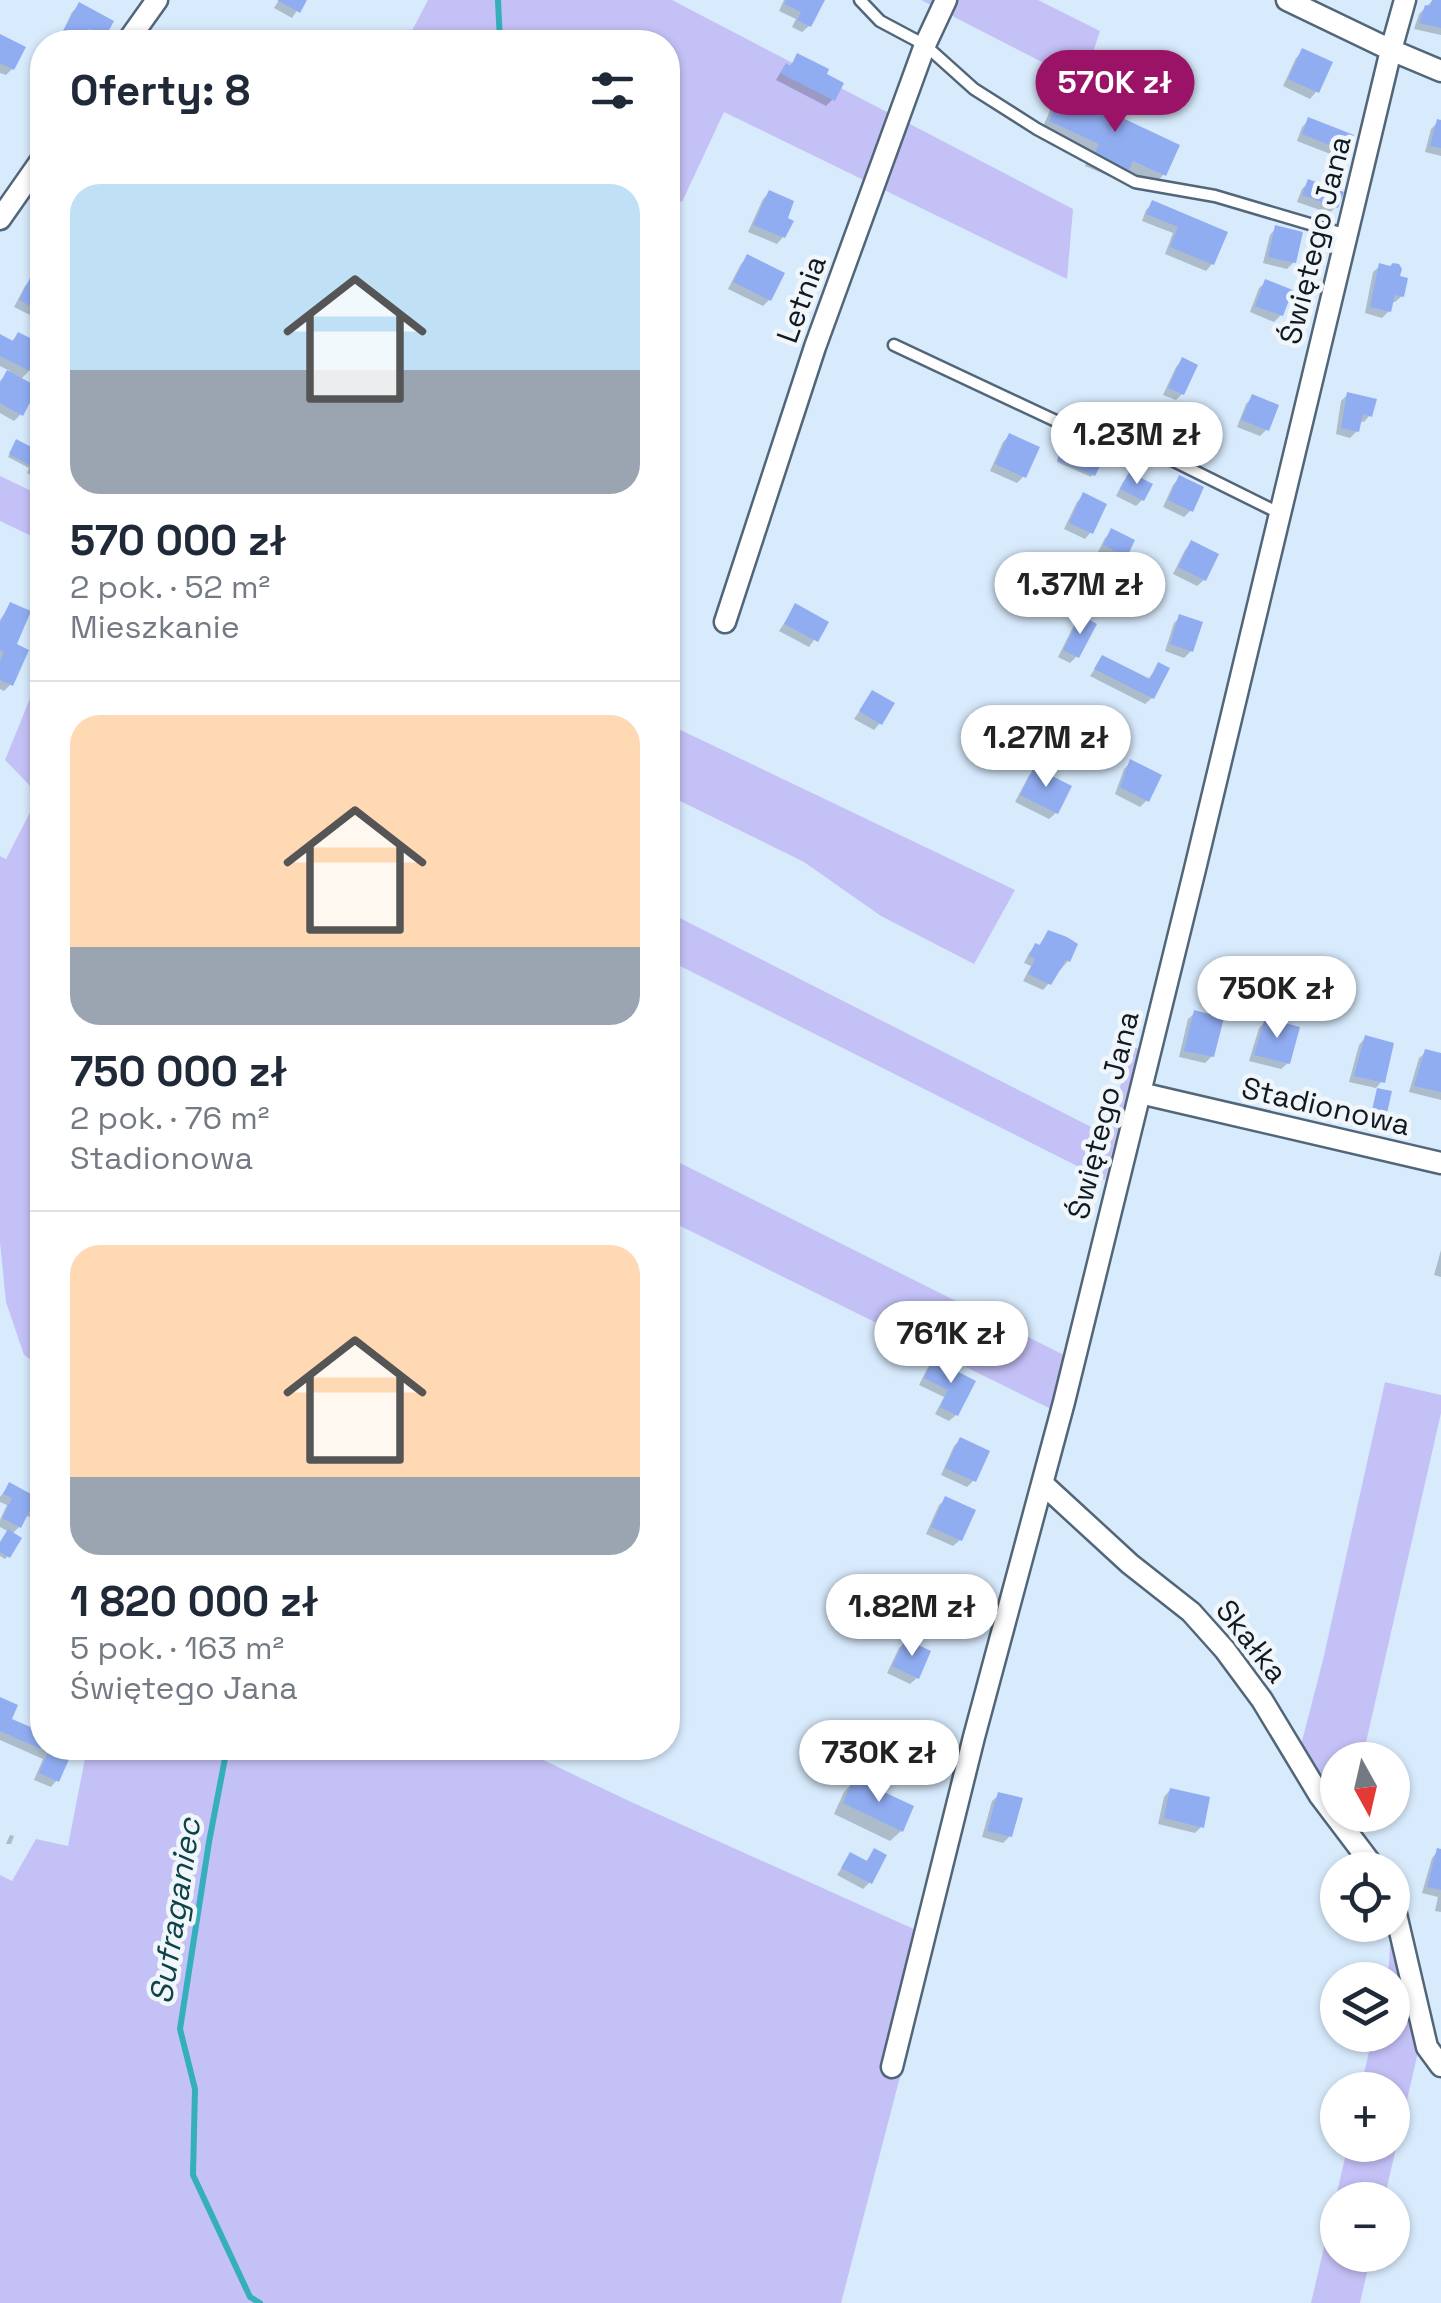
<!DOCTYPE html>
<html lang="pl">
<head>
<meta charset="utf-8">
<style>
	body { margin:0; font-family:"Space Grotesk",sans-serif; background:#f2f2f3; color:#1f2937; height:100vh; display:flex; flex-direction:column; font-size:38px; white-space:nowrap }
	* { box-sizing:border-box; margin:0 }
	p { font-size:32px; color:#747a83 }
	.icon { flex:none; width:55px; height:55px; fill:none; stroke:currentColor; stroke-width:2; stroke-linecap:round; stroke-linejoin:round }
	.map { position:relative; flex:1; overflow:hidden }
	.details { position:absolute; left:30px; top:30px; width:650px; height:1730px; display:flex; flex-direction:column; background:#fff; border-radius:40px; box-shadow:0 2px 8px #0004 }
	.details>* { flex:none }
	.needle { width:65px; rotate:172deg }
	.tools { position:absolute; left:1320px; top:1742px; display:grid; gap:20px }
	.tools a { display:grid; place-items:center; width:90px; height:90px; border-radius:50%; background:#fff; box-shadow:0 2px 8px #0004; font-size:50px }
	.price { position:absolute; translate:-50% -85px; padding:0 22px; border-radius:35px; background:#fff; color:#222; font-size:32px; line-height:65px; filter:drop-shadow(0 2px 5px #0008) }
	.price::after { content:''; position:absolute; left:50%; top:60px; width:30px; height:22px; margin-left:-15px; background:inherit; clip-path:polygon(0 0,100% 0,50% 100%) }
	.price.active { background:#9a1367; color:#fff }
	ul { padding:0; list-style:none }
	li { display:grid; align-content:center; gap:20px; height:530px; padding:0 40px }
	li+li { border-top:2px solid #e0e1e3 }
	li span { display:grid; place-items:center; height:310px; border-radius:30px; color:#555 }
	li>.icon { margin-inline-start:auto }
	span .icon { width:180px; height:180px; fill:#fffc; stroke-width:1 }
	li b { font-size:42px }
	h2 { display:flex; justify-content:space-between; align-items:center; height:120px; padding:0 40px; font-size:42px }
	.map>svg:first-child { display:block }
	.green { fill:#c4c1f7 }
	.shadow { fill:#0003 }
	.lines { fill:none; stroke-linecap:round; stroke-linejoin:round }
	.stream { stroke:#35afbc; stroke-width:6 }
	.building { fill:#91adf2 }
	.lane-casing { stroke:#526679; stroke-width:15 }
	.street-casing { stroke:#526679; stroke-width:25 }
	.lane { stroke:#fff; stroke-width:10 }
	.street { stroke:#fff; stroke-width:20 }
	.labels { text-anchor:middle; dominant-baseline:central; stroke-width:9; stroke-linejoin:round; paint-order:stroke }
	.street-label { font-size:30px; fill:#111921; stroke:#f1f6fa }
	.water-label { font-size:32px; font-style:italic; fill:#0c4248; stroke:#f1f6fa }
</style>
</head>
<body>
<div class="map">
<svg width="1441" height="2303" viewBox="0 0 1441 2303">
	<rect width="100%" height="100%" fill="#d8ebfd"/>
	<path class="green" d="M428,0H672L1073,209L1067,279L724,112L682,202L668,195V42H406Z
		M921,0H1038L1100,31L1083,83Z
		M0,476L42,496V541L0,521Z
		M42,669V1367L24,1355L6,1302L0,1242V856L6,859L39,795L5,760Z
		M668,724L1015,890L974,964L881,916L804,862L668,795Z
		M668,912L1107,1135L1131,1046L1139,1049L1105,1180L668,960Z
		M668,1157L1064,1355L1051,1409L668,1220Z
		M1385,1382L1441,1395V1413L1362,1760H1338L1337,1800L1300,1749L1323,1660Z
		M87,1748H518L629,1801L936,1939L841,2303H0V1875L12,1881L36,1839L68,1846Z
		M1390,1944L1418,2052L1384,2200H1338V2255H1371L1360,2303H1311L1348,2145H1392V2090H1360L1373,2035H1392V1980H1386L1389,1964Z"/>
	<path class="shadow" d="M279,0H304L292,18L274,8Z
		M784,0H822L809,26L802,32L792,27L796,19L779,11Z
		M1433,0L1441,2V35L1414,29L1419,14Z
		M79,6L104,35L97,41L83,34L78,42H58L72,12Z
		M0,37L12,69L6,75L0,73Z
		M183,37L195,42H177Z
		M1303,51L1329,63L1316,92L1310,99L1283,86L1296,58Z
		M798,56L833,99L826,106L776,80L780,73L786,66L789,67Z
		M1064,93L1164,174L1154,185L1124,171L1116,179L1085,166L1090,155L1041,131L1053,104Z
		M1309,120L1345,151L1338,157L1297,141L1302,127Z
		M1438,122L1441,123V156L1425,152L1431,129Z
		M1309,182L1336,207L1329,213L1297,202L1302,189Z
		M769,193L783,237L777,244L748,232L763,199Z
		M1153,203L1225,233L1212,264L1206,271L1165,254L1173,233L1142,221L1146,210Z
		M1276,228L1294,262L1287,269L1263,263L1270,235Z
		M748,257L769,300L763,306L728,289L741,264Z
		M1380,266L1390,268L1402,296L1395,302H1391L1389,311L1382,318L1365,313L1373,272Z
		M32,279L42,284V311L36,318L14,307L25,286Z
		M1266,282L1281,315L1274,322L1250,312L1259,288Z
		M18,335L29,371L20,380L21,414L14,421L0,413V381L10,371L0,366V337L11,342Z
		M1182,360V394L1176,400L1163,395L1176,367Z
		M1348,394L1370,415L1364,422L1359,421L1357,431L1350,438L1336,434L1341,401Z
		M1253,397L1266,430L1260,436L1237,427L1246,404Z
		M1009,436L1024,476L1017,483L990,471L1003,442Z
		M14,445L37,453L42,447V482L27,473L29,468L8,457Z
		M1060,454L1093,474L1091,477L1057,462Z
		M1129,475L1142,500L1136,506L1116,496L1123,482Z
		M1179,478L1191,510L1184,517L1163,507L1173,485Z
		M1084,495L1091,532L1085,539L1064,529L1077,502Z
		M1112,531L1125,555L1118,562L1098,552L1105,538Z
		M1191,543L1204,580L1197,586L1173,574L1185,550Z
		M1058,563L1071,588L1064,594L1044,584L1051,570Z
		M42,584V609L32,603Z
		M10,605L13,645L11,684L4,691L0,689V620Z
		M795,607L826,623L809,647L779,631Z
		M1180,617L1191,651L1184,658L1165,651L1174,623Z
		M1081,618L1077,656L1070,663L1058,657L1074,625Z
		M1102,658L1147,681L1158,665L1152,698L1145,704L1090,676Z
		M872,693L880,723L874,730L854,719Z
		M978,727L1010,762L1004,769L964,749L971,734Z
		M1131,762L1147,800L1140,807L1115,794L1124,769Z
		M1034,770L1056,813L1049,819L1015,802L1028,777Z
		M1048,932L1068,961L1043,990L1023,981L1031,966L1024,963L1029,953L1035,946L1038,947Z
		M1195,1013L1212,1056L1205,1063L1179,1057L1188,1019Z
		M1266,1021L1288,1063L1281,1069L1249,1061L1259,1028Z
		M1365,1038L1382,1081L1376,1088L1349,1082L1359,1045Z
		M1426,1052L1441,1056V1100L1409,1092L1419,1058Z
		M1441,1250V1277L1434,1275Z
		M933,1362L973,1382L956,1415L949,1421L935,1414L944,1397L919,1385L927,1369Z
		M960,1440L974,1480L967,1487L941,1475L954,1446Z
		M9,1485L42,1504L32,1518L25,1515L19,1527L12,1534L8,1556L5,1559L0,1556V1544L9,1532L0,1527V1520L7,1505L0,1502V1497Z
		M946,1499L960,1540L953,1546L926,1534L939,1505Z
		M906,1642L927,1652L917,1678L910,1684L887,1673L899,1648Z
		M0,1700L8,1721L42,1735V1748H71L57,1780L51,1787L34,1780L43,1759L0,1740Z
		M854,1781L901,1831L890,1841L834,1814L844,1792Z
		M1170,1790L1201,1827L1195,1833L1158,1824L1164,1797Z
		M999,1795L1010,1836L1003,1843L982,1837L992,1801Z
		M10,1835L14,1836L11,1844H6Z
		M874,1851L870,1882L863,1889L837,1875L850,1855L865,1863Z
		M1438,1851L1441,1852V1912L1435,1911L1438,1897L1422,1893L1432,1858Z"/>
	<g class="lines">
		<path class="stream" d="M498,0L500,42
			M227,1748L209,1842L180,2029L195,2089L193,2175L250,2297L260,2303"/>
	</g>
	<path class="building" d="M277,0H307L300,13Z
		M786,0H825L811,27L797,20L801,12L784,4Z
		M1432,0H1441V28L1419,23L1425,5L1430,6Z
		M79,2L114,21L106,36L89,28L81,42H57Z
		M0,34L26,47L14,70L0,63Z
		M1302,48L1333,62L1319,93L1288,79Z
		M797,53L829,69L827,74L844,83L835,101L780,73L786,63L791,66Z
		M1063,90L1180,145L1166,176L1133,161L1129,170L1093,155L1099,144L1049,121Z
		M1308,117L1354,135L1347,152L1302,134Z
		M1437,119L1441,120V148L1430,146Z
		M1308,179L1344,192L1338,208L1302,195Z
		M769,190L794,201L788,218L794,221L785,238L753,225Z
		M1152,200L1228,232L1214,265L1170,247L1178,227L1146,214Z
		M1275,225L1303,232L1296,263L1268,257Z
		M747,254L785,273L771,301L733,282Z
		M1379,263L1390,266L1393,263L1399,264L1402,269L1400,276L1408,278L1404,297L1395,295L1391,312L1370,307Z
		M31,276L42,282V312L19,300Z
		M1265,279L1293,290L1283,316L1255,306Z
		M18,332L42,344V350L32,372L0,356V334L13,341Z
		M1182,357L1198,365L1184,395L1168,388Z
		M7,370L38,387L23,416L0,403V383Z
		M1347,392L1377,399L1372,417L1363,414L1359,432L1341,428Z
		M1252,394L1279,405L1269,431L1241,420Z
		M1009,433L1040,447L1026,478L995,464Z
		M16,439L39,451L42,445V472L9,454Z
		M1062,449L1100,466L1095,476L1057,460Z
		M1129,472L1153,484L1144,501L1120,489Z
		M1179,475L1204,487L1193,512L1168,500Z
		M1083,492L1107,504L1093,534L1069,523Z
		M1111,528L1135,540L1127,557L1103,545Z
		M1191,540L1219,554L1206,581L1178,567Z
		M1057,560L1081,572L1073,589L1049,577Z
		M10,602L31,611L17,644L29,650L13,686L0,680V661L4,652L0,650V623Z
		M795,603L829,622L818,642L784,624Z
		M1179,614L1203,622L1193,652L1170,644Z
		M1081,615L1097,624L1079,658L1063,650Z
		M1102,655L1150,679L1158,662L1170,668L1154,699L1094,669Z
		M872,690L895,703L882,725L859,711Z
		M977,724L1021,745L1012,764L969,742Z
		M1130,759L1162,775L1149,802L1120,787Z
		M1034,767L1072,786L1058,814L1020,795Z
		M1048,930L1067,937L1078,944L1070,962L1066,960L1051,985L1028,974L1035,959L1029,956L1035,943L1040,945Z
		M1194,1010L1224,1018L1214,1057L1184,1051Z
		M1265,1018L1300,1027L1290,1064L1254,1055Z
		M1365,1035L1394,1043L1385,1083L1354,1076Z
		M1425,1049L1441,1053V1092L1414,1086Z
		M1377,1088L1392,1091L1387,1113L1372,1110Z
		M933,1359L976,1381L958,1416L940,1407L948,1390L924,1378Z
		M960,1437L990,1451L976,1482L945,1468Z
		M9,1482L42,1500L41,1513L31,1508L21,1528L2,1518L12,1498L3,1494Z
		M945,1496L976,1510L962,1541L931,1527Z
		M8,1529L22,1538L10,1558L0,1552V1542Z
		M905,1639L931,1651L919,1679L892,1666Z
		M0,1697L18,1705L12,1719L42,1732V1748H74L59,1782L39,1773L48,1752L0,1731Z
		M854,1778L914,1806L903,1832L843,1803Z
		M1170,1788L1210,1797L1204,1828L1164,1818Z
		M998,1792L1023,1798L1012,1837L987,1831Z
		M874,1848L887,1855L872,1884L841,1868L850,1852L867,1861Z
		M1437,1848L1441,1849V1890L1427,1887Z"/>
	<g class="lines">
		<defs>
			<path id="lane" d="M860,0L880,21L925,45L974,89L1037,129L1135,182L1215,196L1347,235
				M894,345L1122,452L1172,460L1279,513"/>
			<path id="street" d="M1287,0L1391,50L1441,71
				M127,42L157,0
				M0,219L42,159
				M725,622L815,347L925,45L946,0
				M1140,1093L1441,1163
				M1043,1484L1130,1564L1191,1612L1225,1650L1262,1700L1320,1796L1376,1870
				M1392,1897L1427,2047L1441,2066
				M892,2067L974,1737L1064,1402L1195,869L1391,50L1405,0"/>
		</defs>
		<use href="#lane" class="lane-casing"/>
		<use href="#street" class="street-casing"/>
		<use href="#lane" class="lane"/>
		<use href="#street" class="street"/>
	</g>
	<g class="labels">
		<g class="street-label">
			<text transform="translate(1315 240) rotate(-76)">Świętego Jana</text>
			<text transform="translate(801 299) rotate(-70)">Letnia</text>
			<text transform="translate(1326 1106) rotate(13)">Stadionowa</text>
			<text transform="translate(1103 1115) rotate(-76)">Świętego Jana</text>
			<text transform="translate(1252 1641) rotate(52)">Skałka</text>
		</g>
		<g class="water-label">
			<text transform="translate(175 1911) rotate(-81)">Sufraganiec</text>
		</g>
	</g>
</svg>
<div class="tools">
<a><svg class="needle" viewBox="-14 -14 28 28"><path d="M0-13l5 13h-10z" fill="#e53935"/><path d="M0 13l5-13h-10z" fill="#747a83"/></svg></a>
<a><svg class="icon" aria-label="locate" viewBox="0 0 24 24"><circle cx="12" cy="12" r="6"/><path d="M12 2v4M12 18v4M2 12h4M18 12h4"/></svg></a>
<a><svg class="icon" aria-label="layers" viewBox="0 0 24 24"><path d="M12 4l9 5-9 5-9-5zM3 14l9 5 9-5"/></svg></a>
<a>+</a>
<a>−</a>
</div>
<b class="price active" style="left:1115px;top:135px">570K zł</b>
<b class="price" style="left:1137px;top:487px">1.23M zł</b>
<b class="price" style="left:1080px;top:637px">1.37M zł</b>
<b class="price" style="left:1046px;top:790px">1.27M zł</b>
<b class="price" style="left:1277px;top:1041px">750K zł</b>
<b class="price" style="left:951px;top:1386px">761K zł</b>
<b class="price" style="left:912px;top:1659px">1.82M zł</b>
<b class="price" style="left:879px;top:1805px">730K zł</b>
<section class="details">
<h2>Oferty: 8<svg class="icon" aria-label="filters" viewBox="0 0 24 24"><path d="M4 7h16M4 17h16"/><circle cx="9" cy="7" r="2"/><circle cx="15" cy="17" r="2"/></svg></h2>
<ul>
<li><span style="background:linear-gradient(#bfe0f5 60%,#9aa5b1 0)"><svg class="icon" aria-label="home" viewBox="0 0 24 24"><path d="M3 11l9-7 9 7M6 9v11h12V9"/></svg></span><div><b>570 000 zł</b><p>2 pok. · 52 m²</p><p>Mieszkanie</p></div></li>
<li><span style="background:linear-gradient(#ffd9b3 75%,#9aa5b1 0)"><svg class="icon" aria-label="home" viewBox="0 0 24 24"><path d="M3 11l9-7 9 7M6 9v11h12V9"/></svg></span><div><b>750 000 zł</b><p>2 pok. · 76 m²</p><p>Stadionowa</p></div></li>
<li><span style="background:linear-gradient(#ffd9b3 75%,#9aa5b1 0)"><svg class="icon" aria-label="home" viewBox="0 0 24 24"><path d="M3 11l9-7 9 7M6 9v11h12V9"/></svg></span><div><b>1 820 000 zł</b><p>5 pok. · 163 m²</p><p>Świętego Jana</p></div></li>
</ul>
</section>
</div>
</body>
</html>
